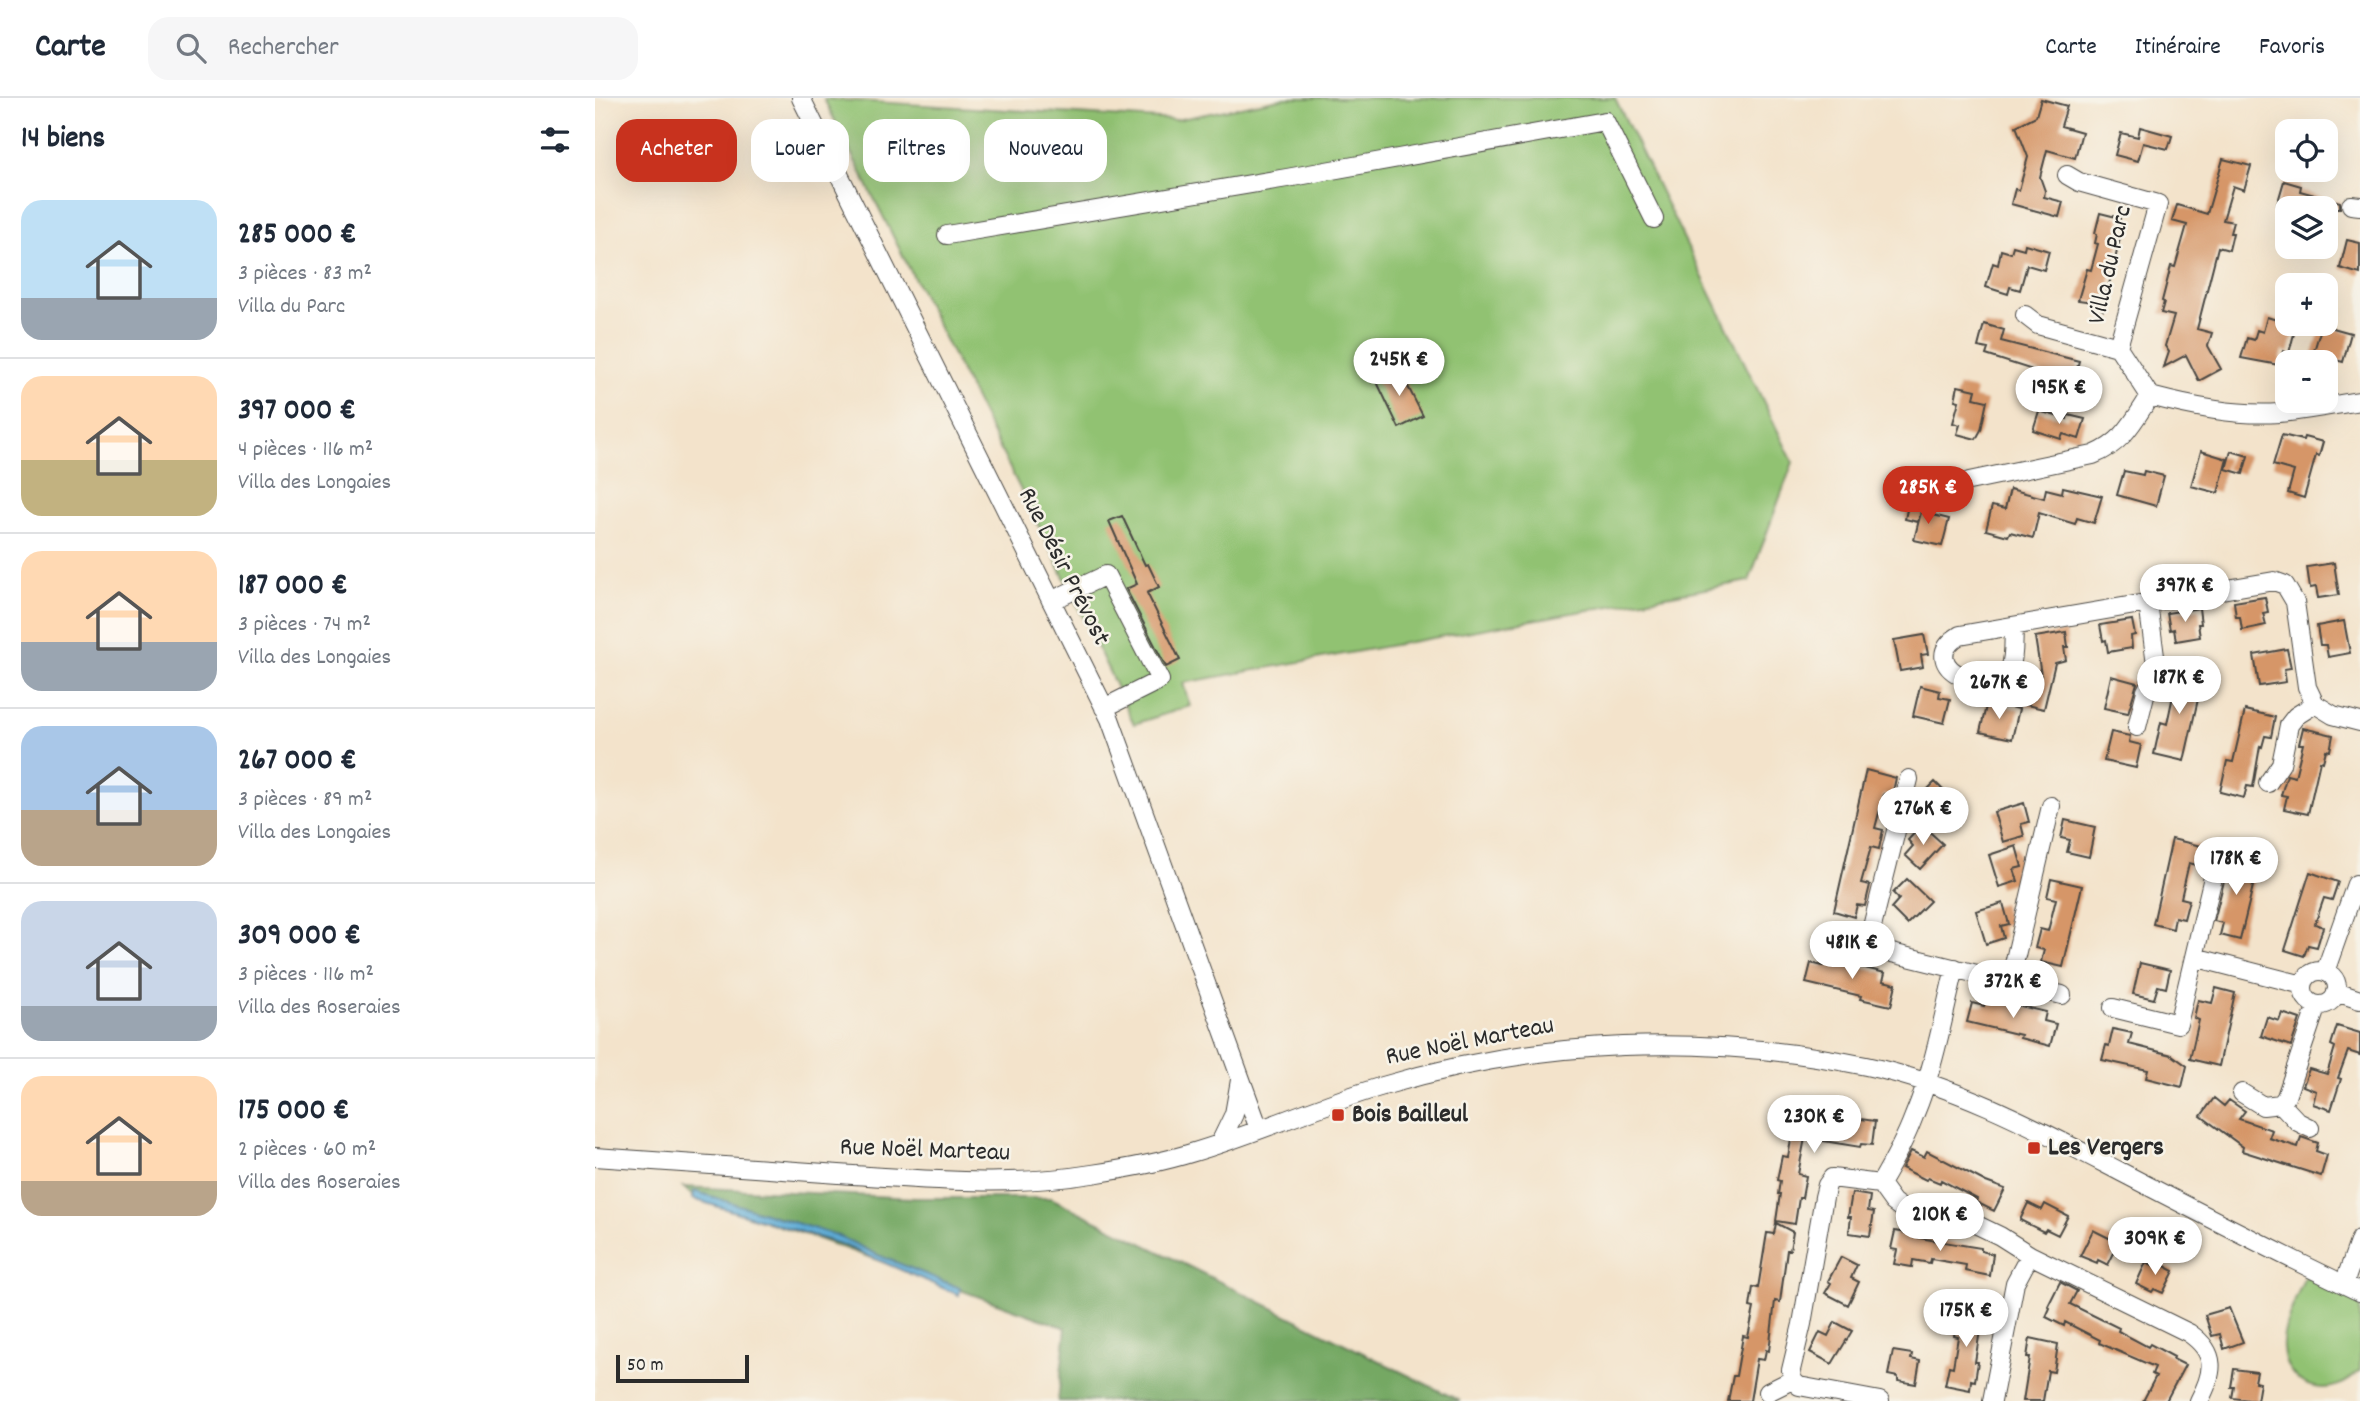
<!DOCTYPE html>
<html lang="fr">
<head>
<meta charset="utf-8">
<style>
	body { margin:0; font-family:Dekko,sans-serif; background:#f6f6f7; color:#1f2937; height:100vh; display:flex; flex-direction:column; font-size:26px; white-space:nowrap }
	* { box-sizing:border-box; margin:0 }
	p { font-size:23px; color:#747a83 }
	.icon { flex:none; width:38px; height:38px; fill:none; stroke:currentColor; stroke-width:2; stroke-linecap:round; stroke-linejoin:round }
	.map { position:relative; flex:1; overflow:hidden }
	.details { display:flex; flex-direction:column; background:#fff; width:595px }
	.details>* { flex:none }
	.guide { position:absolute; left:21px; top:21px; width:665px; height:63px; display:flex; gap:14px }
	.controls { position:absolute; left:1680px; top:21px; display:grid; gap:14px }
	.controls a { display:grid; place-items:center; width:63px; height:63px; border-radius:14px; background:#fff; box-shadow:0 7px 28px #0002; font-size:35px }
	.scale { position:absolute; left:21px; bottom:18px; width:133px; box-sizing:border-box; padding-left:7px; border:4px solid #2b2b2b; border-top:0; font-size:19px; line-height:24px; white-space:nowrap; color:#2b2b2b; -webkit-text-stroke:5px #f7f3e8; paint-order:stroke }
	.price { position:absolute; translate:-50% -60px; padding:0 16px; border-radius:24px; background:#fff; color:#222; font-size:23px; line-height:46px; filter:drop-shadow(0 2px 4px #0008) }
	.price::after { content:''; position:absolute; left:50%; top:42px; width:21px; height:16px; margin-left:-10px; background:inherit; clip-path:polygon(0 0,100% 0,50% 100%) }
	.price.selected { background:#c8321e; color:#fff }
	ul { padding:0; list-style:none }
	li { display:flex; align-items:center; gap:21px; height:175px; padding:0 21px }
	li+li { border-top:2px solid #e0e1e3 }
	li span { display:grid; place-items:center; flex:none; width:196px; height:140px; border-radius:21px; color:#555 }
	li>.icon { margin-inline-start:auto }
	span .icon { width:84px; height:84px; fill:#fffc; stroke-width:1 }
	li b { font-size:30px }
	h2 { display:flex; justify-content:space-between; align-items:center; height:84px; padding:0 21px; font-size:30px }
	.pill { padding:0 24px; border-radius:21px; background:#fff; box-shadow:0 7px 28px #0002; font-size:24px; line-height:63px }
	.pill.selected { background:#c8321e; color:#fff }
	header { display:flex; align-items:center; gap:42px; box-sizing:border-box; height:98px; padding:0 35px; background:#fff; border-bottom:2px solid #e0e1e3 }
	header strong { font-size:33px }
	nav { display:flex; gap:38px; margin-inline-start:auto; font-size:24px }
	.search { width:490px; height:63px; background:#f6f6f7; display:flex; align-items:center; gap:18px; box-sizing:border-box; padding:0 24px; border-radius:21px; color:#747a83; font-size:26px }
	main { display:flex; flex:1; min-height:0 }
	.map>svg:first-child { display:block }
	.green { fill:#91c272; stroke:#5e764e; stroke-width:2 }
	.forest { fill:#74a864; stroke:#506a48; stroke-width:2 }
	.water { fill:#5eadd8; stroke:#446c82; stroke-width:2 }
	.building { fill:#d69668 }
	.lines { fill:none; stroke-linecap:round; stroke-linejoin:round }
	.minor-casing { stroke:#494743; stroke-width:20 }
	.minor { stroke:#fff; stroke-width:18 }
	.poi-dot { fill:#c8321e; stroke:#f7f3e8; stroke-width:2.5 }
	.labels { text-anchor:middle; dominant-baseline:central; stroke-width:5; stroke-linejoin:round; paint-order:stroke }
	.street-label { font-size:26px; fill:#2b2b2b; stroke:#f7f3e8 }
	.poi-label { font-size:26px; font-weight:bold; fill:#2b2b2b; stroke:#f7f3e8; text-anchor:start }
</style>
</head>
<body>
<header>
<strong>Carte</strong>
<div class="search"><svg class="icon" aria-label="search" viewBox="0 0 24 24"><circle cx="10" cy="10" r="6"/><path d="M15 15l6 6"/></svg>Rechercher</div>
<nav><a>Carte</a><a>Itinéraire</a><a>Favoris</a></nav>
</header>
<main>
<section class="details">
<h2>14 biens<svg class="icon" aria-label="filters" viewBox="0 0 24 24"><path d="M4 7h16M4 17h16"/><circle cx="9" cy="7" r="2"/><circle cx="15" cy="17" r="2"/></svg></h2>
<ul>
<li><span style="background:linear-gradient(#bfe0f5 70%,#9aa5b1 0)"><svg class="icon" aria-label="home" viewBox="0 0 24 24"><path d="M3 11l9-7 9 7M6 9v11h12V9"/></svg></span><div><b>285 000 €</b><p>3 pièces · 83 m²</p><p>Villa du Parc</p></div></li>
<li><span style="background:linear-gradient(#ffd9b3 60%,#c2b280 0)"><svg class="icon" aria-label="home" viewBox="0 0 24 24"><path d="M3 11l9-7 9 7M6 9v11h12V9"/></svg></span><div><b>397 000 €</b><p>4 pièces · 116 m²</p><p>Villa des Longaies</p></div></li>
<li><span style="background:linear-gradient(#ffd9b3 65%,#9aa5b1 0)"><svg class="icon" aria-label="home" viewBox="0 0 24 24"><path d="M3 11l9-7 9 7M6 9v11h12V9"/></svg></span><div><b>187 000 €</b><p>3 pièces · 74 m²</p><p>Villa des Longaies</p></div></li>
<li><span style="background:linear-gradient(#a9c7e8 60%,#b9a48a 0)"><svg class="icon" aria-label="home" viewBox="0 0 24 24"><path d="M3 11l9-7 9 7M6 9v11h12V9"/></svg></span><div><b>267 000 €</b><p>3 pièces · 89 m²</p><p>Villa des Longaies</p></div></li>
<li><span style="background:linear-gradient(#c9d6e8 75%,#9aa5b1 0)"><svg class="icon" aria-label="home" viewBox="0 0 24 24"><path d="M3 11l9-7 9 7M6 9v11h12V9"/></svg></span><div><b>309 000 €</b><p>3 pièces · 116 m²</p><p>Villa des Roseraies</p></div></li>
<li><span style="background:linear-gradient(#ffd9b3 75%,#b9a48a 0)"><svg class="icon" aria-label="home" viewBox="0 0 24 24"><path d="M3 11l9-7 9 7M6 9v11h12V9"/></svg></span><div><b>175 000 €</b><p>2 pièces · 60 m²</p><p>Villa des Roseraies</p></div></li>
</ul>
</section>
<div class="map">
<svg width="1765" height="1303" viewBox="0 0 1765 1303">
	<rect width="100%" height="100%" fill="#f7f3e8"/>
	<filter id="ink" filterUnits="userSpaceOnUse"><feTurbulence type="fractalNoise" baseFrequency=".0143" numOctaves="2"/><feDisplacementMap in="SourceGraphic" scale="14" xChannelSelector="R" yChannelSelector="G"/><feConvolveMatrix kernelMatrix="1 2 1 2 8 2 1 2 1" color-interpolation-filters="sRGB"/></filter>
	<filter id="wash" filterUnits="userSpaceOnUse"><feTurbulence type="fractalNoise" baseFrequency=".00686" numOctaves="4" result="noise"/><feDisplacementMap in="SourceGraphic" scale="28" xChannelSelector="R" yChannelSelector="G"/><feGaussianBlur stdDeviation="1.57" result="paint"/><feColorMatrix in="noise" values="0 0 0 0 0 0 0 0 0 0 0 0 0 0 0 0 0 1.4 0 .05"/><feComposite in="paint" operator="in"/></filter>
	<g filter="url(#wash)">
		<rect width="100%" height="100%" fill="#f3e3cb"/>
		<path class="green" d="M690,0H1020L1198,364L1154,483L588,585L595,608L539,626L459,458L229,1L581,22Z
			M1710,1178L1765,1206V1272C1740,1302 1692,1294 1688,1251C1686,1231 1702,1198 1710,1178Z"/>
		<path class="forest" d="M88,1089L319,1100H456L865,1303H463L471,1230L215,1138L101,1101Z"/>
		<path class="water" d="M99,1093L246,1139L283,1157L365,1190L364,1197L246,1146L98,1101Z"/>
		<g id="blocks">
			<path class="building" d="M1446,1L1472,8L1466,28L1487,34L1480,60L1452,52L1445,79L1450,93L1449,99L1468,104L1464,119L1416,106L1420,91L1424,92L1433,59L1421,28L1441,18Z
				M1545,29L1577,38L1573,51L1548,45L1543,63L1520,57L1526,35L1543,39Z
				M1628,61L1656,68L1649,92L1638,88L1628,122L1638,124L1635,135H1638L1634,152L1623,149L1602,231L1617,235L1613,248L1626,271L1604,283L1591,257L1569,269L1574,254L1570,248L1579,218L1566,215L1569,204L1567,203L1576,168L1580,169L1592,127L1577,123L1582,107L1612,116Z
				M1689,83L1706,88L1705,93L1745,104V110H1693L1682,107Z
				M1505,115L1525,120L1523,131L1527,132L1508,212L1498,204L1483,202L1492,171L1496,172L1503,146L1500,145L1502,136L1500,135Z
				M1752,142L1765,145V176L1745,170Z
				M1430,146L1454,153L1449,172L1432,167L1425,192L1415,189L1413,196L1391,189L1398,165L1403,167L1406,152L1416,155L1418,148L1429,151Z
				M1672,219L1701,228L1694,255L1688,253L1684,267L1646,260L1652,240L1659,242L1662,232L1668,234Z
				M1389,226L1409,232L1406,243L1484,263L1478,285L1391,257L1393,251L1383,249Z
				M1727,227L1756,235L1748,264L1718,256Z
				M804,271L828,318L804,330L781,282Z
				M1363,288L1381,292L1379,300L1392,303L1386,332L1381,341L1362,336L1365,327L1358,325L1364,303L1360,302Z
				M1444,313L1472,321L1473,317L1490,321L1484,341L1468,336L1466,341L1438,332Z
				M1687,337L1708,342L1709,339L1728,344L1724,358L1721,357L1709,400L1693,395L1699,373L1678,367Z
				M1606,353L1632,361L1623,395L1596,388Z
				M1636,353L1653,358L1648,376L1631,371Z
				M1529,373L1548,377L1549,373L1569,378L1561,408L1522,397Z
				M1468,389L1507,398L1499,425L1482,420L1480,426L1444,415L1438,440L1415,434L1413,438L1391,432L1397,408L1410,411L1415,391L1449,400L1451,391L1467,395Z
				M1313,407L1327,410L1326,414L1354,421L1347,448L1319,442L1326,414L1323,424L1310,421Z
				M527,418L550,467L553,466L564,489L552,495L585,562L571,569L531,491L542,486L514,423Z
				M1739,465L1744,497L1723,500L1721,489L1715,490L1712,469Z
				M1670,499L1673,514L1668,515L1671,527L1647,532L1645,519H1641L1639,504Z
				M1604,510L1606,526H1603L1605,539L1581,543L1579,531L1575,532L1572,515Z
				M1537,522L1540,537L1536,538L1537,550L1513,554L1511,542L1508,543L1505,527Z
				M1749,523L1755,555L1733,559L1731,547H1725L1722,528Z
				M1471,534L1473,549H1469L1471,562L1460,565L1449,611L1418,604L1427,573L1446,577L1440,539Z
				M1329,537L1333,556L1326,557L1328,569L1305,573L1299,542Z
				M1692,551L1696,570L1689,571L1691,584L1664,588L1659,557Z
				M1579,572L1608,579L1589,663L1559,656L1566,624L1572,626L1579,593L1574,592Z
				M1516,578L1542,585L1533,615L1509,610Z
				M1325,588L1345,593L1344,599L1355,601L1349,625L1318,618Z
				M1392,604L1424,611L1417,641L1385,634Z
				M1650,612L1680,619L1676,639L1670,638L1667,649L1665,648L1658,689L1652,688L1649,700L1625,694L1632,663L1638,664Z
				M1708,630L1738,637L1735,653L1731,652L1728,664L1725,663L1713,716L1689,711L1692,698L1686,697L1692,677L1700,679L1708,646H1704Z
				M1516,634L1535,638L1534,644L1546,647L1541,670L1509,663Z
				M1271,672L1301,680L1297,698L1289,696L1280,730L1288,732L1284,751L1276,749L1266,785L1275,787L1270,808L1262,807L1259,819L1239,813Z
				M1340,684L1362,706L1341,729L1324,713L1333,704L1326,698Z
				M1429,705L1434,724L1426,726L1429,738L1408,744L1399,714Z
				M1470,722L1500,729L1494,759L1472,754L1475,742L1466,740Z
				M1327,727L1348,746L1325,771L1310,757L1318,748L1313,742Z
				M1577,741L1606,748L1602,767L1594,765L1586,800L1594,802L1589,821L1580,819L1578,831L1558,826Z
				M1421,748L1427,769L1419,771L1423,783L1404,789L1394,757Z
				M1643,758L1664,763L1645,842L1625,837L1628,825L1619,823L1633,767L1640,769Z
				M1715,774L1743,784L1737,802L1729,800L1720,826L1728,829L1722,849L1713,847L1709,858L1690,852Z
				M1312,781L1335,803L1312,826L1296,810L1304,801L1298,795Z
				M1456,781L1487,788L1468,869L1446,864L1449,852L1440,850L1445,831L1453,833L1461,801L1452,799Z
				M1408,805L1414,826L1406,828L1409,840L1391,846L1381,813Z
				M1230,860L1290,875L1288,883L1301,886L1296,908L1265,901L1266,898L1211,885L1216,865L1228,868Z
				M1545,865L1575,872L1571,890L1563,888L1559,901L1538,896Z
				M1621,890L1640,895L1624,968L1595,961L1604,922L1599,920L1603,902L1617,905Z
				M1391,900L1451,914L1449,923L1461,926L1455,948L1425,940L1426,937L1372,924L1377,905L1389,908Z
				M1687,915L1705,921L1696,948L1666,938L1672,919L1684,923Z
				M1742,928L1765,935V957L1753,953L1743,980L1746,981L1736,1012L1718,1006L1721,993L1708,988L1714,971L1732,976L1740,949L1736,947Z
				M1518,931L1537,935L1534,946L1577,957L1592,968L1587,989L1551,980L1553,972L1507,962L1511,947L1514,948Z
				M1619,1000L1629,1008L1634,1002L1650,1013L1644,1021L1677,1032L1674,1040L1703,1049L1706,1039L1723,1045L1721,1053L1732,1057L1726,1078L1647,1053L1648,1049L1606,1018Z
				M1201,1013L1225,1017L1224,1023L1250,1028L1252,1019L1280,1023L1277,1047L1266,1046L1265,1049L1210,1040L1203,1076L1211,1078L1207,1100H1204L1200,1126L1181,1123L1185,1096H1183L1185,1083L1182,1082L1187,1058L1193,1059Z
				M1316,1053L1329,1059L1332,1053L1391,1084L1410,1091L1399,1113L1381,1104L1382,1101L1346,1082L1345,1085L1333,1080L1331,1082L1307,1070Z
				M1257,1095L1275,1098L1273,1113L1279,1114L1275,1138L1254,1135L1256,1119H1253Z
				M1433,1105L1447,1112L1450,1106L1473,1118L1463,1137L1451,1131L1449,1134L1425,1122Z
				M1181,1125L1198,1134L1195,1152H1192L1185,1204L1180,1203L1174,1253L1171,1252L1169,1262L1162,1261L1155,1303H1133L1138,1278H1141L1148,1238L1153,1239L1159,1210L1155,1209L1158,1189L1163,1190L1172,1135L1179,1136Z
				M1498,1132L1524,1145L1513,1167L1503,1162L1502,1165L1485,1158Z
				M1300,1133L1324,1137V1140L1386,1150V1153L1398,1156L1395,1178L1370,1173L1371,1167L1336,1161L1335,1165L1318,1162L1317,1169L1299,1166L1302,1152L1296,1151Z
				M1246,1159L1262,1167L1256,1180L1264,1184L1253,1207L1230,1195L1236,1185L1233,1183Z
				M1551,1164L1560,1168L1562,1164L1579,1173L1568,1195L1559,1191L1557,1194L1541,1186Z
				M1465,1184L1482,1193L1475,1206L1524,1230L1523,1233L1553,1249L1555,1246L1579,1259L1578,1261L1590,1267L1571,1303H1548L1561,1278L1557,1276L1560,1269L1504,1245L1505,1242L1470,1224L1469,1228L1451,1219L1455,1210L1453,1208Z
				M1369,1210L1392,1215L1389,1233L1385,1232L1380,1264H1383L1380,1283L1376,1282L1375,1292L1350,1287L1354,1268L1358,1269L1363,1239L1359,1238L1362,1218L1367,1219Z
				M1634,1210L1648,1244L1629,1251L1625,1236L1617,1238L1610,1217Z
				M1240,1224L1257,1233L1237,1266L1215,1254L1225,1234L1233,1238Z
				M1435,1240L1463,1246L1459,1274L1453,1273L1448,1303H1428L1435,1259H1432Z
				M1298,1253L1317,1256L1316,1261L1325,1263L1321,1286L1303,1283V1279L1293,1277Z
				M1639,1271L1662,1274L1660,1284L1665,1285L1662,1303L1637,1300L1639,1289H1636Z"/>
		</g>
	</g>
	<g filter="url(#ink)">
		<use href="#blocks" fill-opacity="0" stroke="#494743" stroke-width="2"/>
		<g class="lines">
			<defs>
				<path id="minor" d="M206,0L515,621L664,1031
					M1756,107L1765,108
					M352,137L692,80L1010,23L1059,121
					M1430,217L1443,227L1523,249
					M1555,298C1597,309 1641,318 1684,315C1711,313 1738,307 1765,303
					M1374,383L1498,357C1528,345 1538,324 1555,298L1523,249L1563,106L1484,84L1472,77
					M456,503L511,477L565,582L509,610
					M1419,528C1418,541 1420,559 1415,571C1402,603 1314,569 1365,537L1679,483L1690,487L1700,504L1712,589L1720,606L1738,617L1765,624
					M1542,629L1551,593L1558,580L1561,566L1553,505
					M1673,685L1686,666L1694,627L1701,618L1720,606
					M1240,841L1467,897
					M1272,849L1314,681
					M1599,859L1708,887
					M1708 890a17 17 0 1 1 34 0a17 17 0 1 1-34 0Z
					M1730,874L1761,786
					M1415,883L1456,708
					M1741,894L1765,902
					M1518,910L1583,926L1624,754
					M1647,995L1668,1008L1686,1006L1691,999L1722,907
					M1686,1006L1703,1024L1715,1030
					M625,1045L639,1016L645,982
					M0,1059C86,1065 172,1071 258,1077C338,1082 417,1089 497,1076C530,1071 564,1065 596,1055C661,1036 723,1007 788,988C945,941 1111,935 1271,968C1362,987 1445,1032 1526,1074C1605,1115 1684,1156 1765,1194
					M1285,1086C1298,1064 1310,1042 1319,1018C1339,971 1348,919 1360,870
					M1749,1186L1765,1141
					M1173,1294L1197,1282
					M1285,1303L1204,1288L1197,1282L1196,1272L1207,1226L1229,1099L1232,1087L1237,1080L1285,1086L1298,1104L1306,1110L1374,1123L1405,1138L1435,1157L1594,1235C1623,1255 1619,1275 1604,1303
					M1397,1303L1420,1185L1435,1157"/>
			</defs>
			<use href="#minor" class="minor-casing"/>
			<use href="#minor" class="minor"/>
		</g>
	</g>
	<g class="poi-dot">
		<rect x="736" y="1010" width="14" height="14" rx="3.5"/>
		<rect x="1432" y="1043" width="14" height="14" rx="3.5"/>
	</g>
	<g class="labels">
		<g class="street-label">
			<text transform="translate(1516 167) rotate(-77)">Villa du Parc</text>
			<text transform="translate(468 469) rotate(63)">Rue Désir Prévost</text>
			<text transform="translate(875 944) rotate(-11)">Rue Noël Marteau</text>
			<text transform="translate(330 1053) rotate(2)">Rue Noël Marteau</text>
		</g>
		<g class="poi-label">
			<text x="757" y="1017">Bois Bailleul</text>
			<text x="1453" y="1050">Les Vergers</text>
		</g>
	</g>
</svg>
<div class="controls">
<a><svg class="icon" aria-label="locate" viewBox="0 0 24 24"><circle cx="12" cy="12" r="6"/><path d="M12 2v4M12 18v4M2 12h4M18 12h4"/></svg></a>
<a><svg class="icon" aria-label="layers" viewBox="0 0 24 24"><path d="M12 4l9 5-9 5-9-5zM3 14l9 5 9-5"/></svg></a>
<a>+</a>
<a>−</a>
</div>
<div class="scale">50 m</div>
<b class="price" style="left:804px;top:300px">245K €</b>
<b class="price" style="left:1464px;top:328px">195K €</b>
<b class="price selected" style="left:1333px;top:428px">285K €</b>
<b class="price" style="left:1590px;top:526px">397K €</b>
<b class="price" style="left:1584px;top:618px">187K €</b>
<b class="price" style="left:1404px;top:623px">267K €</b>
<b class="price" style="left:1328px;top:749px">276K €</b>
<b class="price" style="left:1641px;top:799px">178K €</b>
<b class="price" style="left:1257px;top:883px">481K €</b>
<b class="price" style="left:1418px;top:922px">372K €</b>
<b class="price" style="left:1219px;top:1057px">230K €</b>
<b class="price" style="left:1345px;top:1155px">210K €</b>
<b class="price" style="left:1560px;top:1179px">309K €</b>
<b class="price" style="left:1371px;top:1251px">175K €</b>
<div class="guide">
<a class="pill selected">Acheter</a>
<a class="pill">Louer</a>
<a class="pill">Filtres</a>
<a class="pill">Nouveau</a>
</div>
</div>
</main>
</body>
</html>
